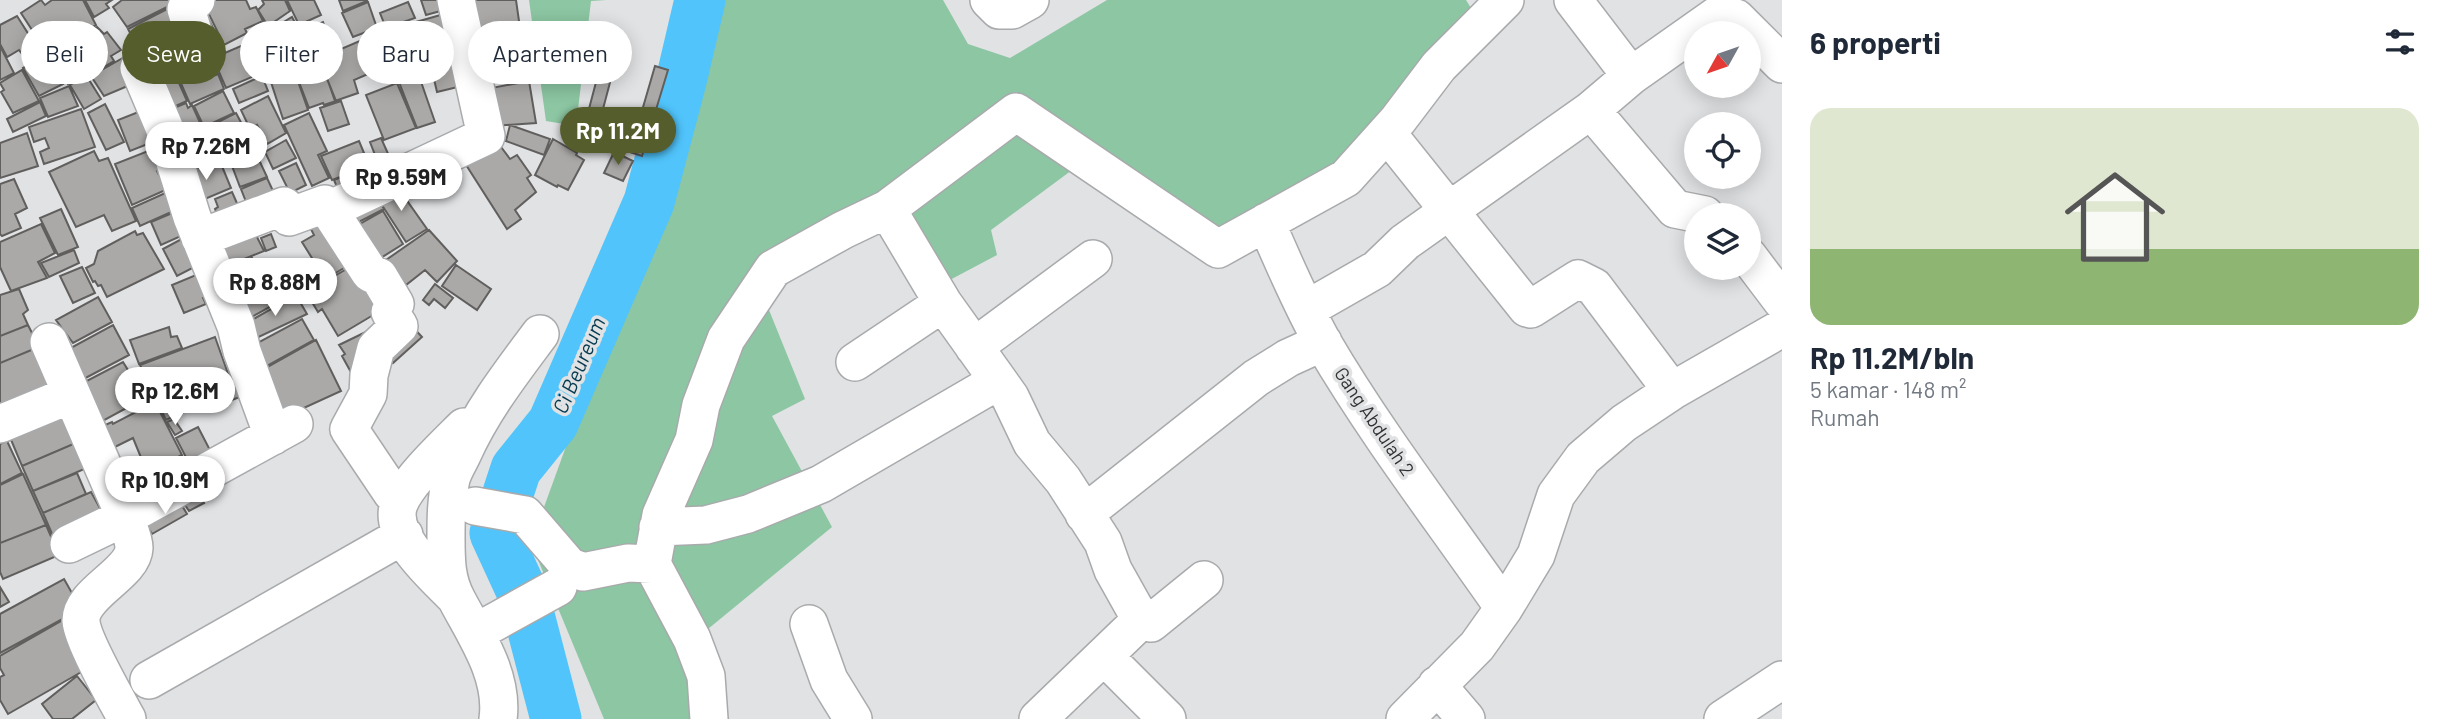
<!DOCTYPE html>
<html lang="id">
<head>
<meta charset="utf-8">
<style>
	body { margin:0; font-family:Barlow,sans-serif; background:#f6f6f7; color:#1f2937; height:100vh; display:flex; flex-direction:column; font-size:26px; white-space:nowrap }
	* { box-sizing:border-box; margin:0 }
	p { font-size:23px; color:#747a83 }
	.icon { flex:none; width:38px; height:38px; fill:none; stroke:currentColor; stroke-width:2; stroke-linecap:round; stroke-linejoin:round }
	.map { position:relative; flex:1; overflow:hidden }
	.sheet { display:flex; flex-direction:column; background:#fff; width:665px }
	.sheet>* { flex:none }
	.top-card { position:absolute; left:21px; top:21px; width:665px; height:63px; display:flex; gap:14px }
	.needle { width:46px; rotate:230deg }
	.buttons { position:absolute; left:1684px; top:21px; display:grid; gap:14px }
	.buttons a { display:grid; place-items:center; width:77px; height:77px; border-radius:50%; background:#fff; box-shadow:0 4px 18px #0003; font-size:35px }
	.price { position:absolute; translate:-50% -60px; padding:0 16px; border-radius:24px; background:#fff; color:#222; font-size:23px; line-height:46px; filter:drop-shadow(0 2px 4px #0008) }
	.price::after { content:''; position:absolute; left:50%; top:42px; width:21px; height:16px; margin-left:-10px; background:inherit; clip-path:polygon(0 0,100% 0,50% 100%) }
	.price.active { background:#565d2c; color:#fff }
	ul { padding:0; list-style:none }
	li { display:grid; align-content:center; gap:14px; height:371px; padding:0 28px }
	li+li { border-top:2px solid #e0e1e3 }
	li span { display:grid; place-items:center; height:217px; border-radius:21px; color:#555 }
	li>.icon { margin-inline-start:auto }
	span .icon { width:126px; height:126px; fill:#fffc; stroke-width:1 }
	li b { font-size:30px }
	h2 { display:flex; justify-content:space-between; align-items:center; height:84px; padding:0 28px; font-size:30px }
	.pill { padding:0 24px; border-radius:32px; background:#fff; box-shadow:0 4px 18px #0003; font-size:24px; line-height:63px }
	.pill.active { background:#565d2c; color:#fff }
	main { display:flex; flex:1; min-height:0 }
	.map>svg:first-child { display:block }
	.green { fill:#8cc6a2 }
	.lines { fill:none; stroke-linecap:round; stroke-linejoin:round }
	.river { stroke:#50c4fb; stroke-width:51 }
	.building { fill:#aba9a8; stroke:#615f5e; stroke-width:2 }
	.minor-casing { stroke:#a8aaac; stroke-width:40 }
	.minor { stroke:#fff; stroke-width:37 }
	.labels { text-anchor:middle; dominant-baseline:central; stroke-width:7; stroke-linejoin:round; paint-order:stroke }
	.street-label { font-size:19px; fill:#313232; stroke:#e0e2e4 }
	.water-label { font-size:21px; font-style:italic; fill:#05394f; stroke:#e0e2e4 }
</style>
</head>
<body>
<main>
<div class="map">
<svg width="1782" height="719" viewBox="0 0 1782 719">
	<rect width="100%" height="100%" fill="#e0e2e4"/>
	<path class="green" d="M529,0H606L591,1L576,126L546,121Z
		M709,0H943L968,44L1010,58L1107,0H1466L1474,13L1337,172L1217,244L1095,153L991,230L997,255L946,282L902,212L754,273L805,399L772,416L832,527L686,647L700,719H604L531,543L597,361L670,150Z"/>
	<g class="lines">
		<path class="river" d="M556,719L524,596L495,533L516,469L553,423L649,202L681,81L700,0"/>
	</g>
	<path class="building" d="M41,0L45,5L52,0H83L96,25L47,53L21,13Z
		M85,0H112L106,4L109,8L94,17Z
		M122,0H187L177,2L127,27L113,7Z
		M207,0H246L250,9L256,7L263,21L245,29L247,33L224,45L203,2Z
		M262,0H285L290,11L268,26L258,10L264,4Z
		M287,0H314L321,15L299,25Z
		M339,0H367V1L343,11Z
		M421,0H453L455,7L426,15Z
		M474,0H516L520,28L473,33Z
		M368,2L377,28L353,37L342,13Z
		M408,2L415,18L386,28L380,13Z
		M177,4L185,41L145,62L128,29Z
		M202,6L225,52L212,58L191,13Z
		M451,12L462,52L443,57L440,46L424,50L416,22Z
		M17,16L41,54L28,62L19,50L7,57L0,44V25Z
		M292,17L298,28L288,33L282,23Z
		M323,22L331,46L318,50L309,28Z
		M279,24L285,33L274,39L269,31Z
		M97,27L104,34L107,32L121,50L111,56L114,61L90,75L69,46Z
		M304,29L312,47L286,59L278,41Z
		M518,29L522,69L498,71L497,60L482,61L477,35Z
		M262,37L273,59L270,61L273,68L226,88L213,58Z
		M203,40L211,59L206,62L213,76L218,74L224,89L190,104L169,56Z
		M362,40L375,71L354,80L358,93L335,101L320,58Z
		M0,46L14,73L0,80Z
		M66,47L84,74L68,84L51,58Z
		M412,49L418,72L396,77L391,55Z
		M604,52L617,56L594,143L581,139Z
		M47,55L63,84L39,96L23,68Z
		M128,55L142,80L104,96L91,76Z
		M463,55L470,84L437,92L430,62Z
		M168,58L187,101L162,112L143,72Z
		M319,59L336,101L324,105L323,103L309,108L294,69Z
		M655,66L668,70L642,156L630,152Z
		M22,70L39,101L13,113L1,92L4,90L0,83Z
		M294,70L308,110L283,119L270,79Z
		M86,75L101,99L84,109L70,85Z
		M262,76L268,91L239,103L233,89Z
		M419,76L435,122L417,128L399,82Z
		M529,81L536,123L492,126L486,89Z
		M397,83L416,128L384,140L366,95Z
		M69,86L78,106L48,117L40,98Z
		M223,91L234,113L204,127L194,106Z
		M268,96L286,133L267,144L257,125L250,129L241,110Z
		M341,101L349,124L328,131L320,108Z
		M40,102L46,116L13,132L7,119Z
		M186,103L188,108L192,105L202,127L173,139L162,113Z
		M105,104L124,142L106,150L88,113Z
		M81,109L95,147L44,164L40,152L49,148L45,138L34,142L29,127Z
		M146,109L163,138L130,151L118,120Z
		M236,113L253,145L233,155L229,146L226,147L214,124Z
		M309,113L327,151L318,155L329,178L312,186L284,125Z
		M211,125L222,148L219,150L223,156L186,171L174,141Z
		M510,125L550,139L544,155L506,141Z
		M27,133L38,166L0,178V143Z
		M492,135L510,159L517,155L531,175L527,178L536,192L515,210L521,219L507,229L461,157Z
		M381,138L398,176L379,184L367,158L375,155L370,142Z
		M553,139L577,153L576,155L584,160L568,190L558,185L557,187L535,175Z
		M286,140L296,158L273,169L265,152Z
		M359,141L364,153L354,158L359,170L332,180L321,156Z
		M166,144L174,164L157,171L159,175L164,174L170,188L132,205L115,164Z
		M253,147L267,177L240,187L229,158Z
		M94,151L99,161L108,158L136,221L112,231L104,215L76,227L49,172Z
		M614,152L633,161L623,181L604,173Z
		M219,159L231,188L193,204L181,175Z
		M296,163L306,185L290,193L279,171Z
		M359,170L367,190L343,201L334,180Z
		M267,178L280,206L252,217L241,189Z
		M14,179L27,208L15,214L21,228L2,236L0,234V184Z
		M396,185L427,229L406,242L376,196Z
		M172,190L187,205L140,226L132,208Z
		M232,192L240,210L222,226L215,209L218,207L215,199Z
		M375,195L384,209L351,226L343,211Z
		M184,208L190,232L161,245L151,222Z
		M61,209L78,247L58,255L40,218Z
		M383,211L403,244L376,261L351,229Z
		M330,213L358,260L325,279L302,242L314,235L310,227Z
		M41,224L55,253L38,262L47,278L11,291L0,267V242Z
		M251,225L264,251L224,267L212,244Z
		M429,230L457,261L437,282L425,270L406,285L386,260Z
		M135,231L137,235L143,233L164,269L107,297L101,285L98,286L95,281L93,282L86,268L94,264L98,251Z
		M271,234L276,247L266,251L261,238Z
		M189,235L204,262L177,276L163,249Z
		M74,250L79,263L49,277L41,263Z
		M252,258L277,303L246,320L224,275Z
		M305,261L317,283L299,293L287,270Z
		M361,261L390,305L338,336L322,309L318,312L306,292Z
		M456,265L491,289L477,310L442,286Z
		M82,267L95,293L73,303L60,276Z
		M208,270L217,292L203,298L206,304L184,313L172,285Z
		M435,284L453,298L445,308L434,299L429,305L423,300Z
		M19,289L28,310L23,314L28,325L0,336V295Z
		M296,295L307,314L250,341L243,325Z
		M98,297L112,322L73,343L56,320Z
		M302,319L314,340L267,366L262,357L248,348Z
		M409,323L422,337L393,363L380,348Z
		M28,325L39,347L0,363V336Z
		M113,325L129,355L78,382L67,350Z
		M169,327L171,337L177,336L182,348L139,364L130,340Z
		M376,327L352,374L342,356L345,354L339,345Z
		M215,337L231,382L205,393L208,401L166,420L140,365Z
		M316,340L341,391L282,418L257,373Z
		M43,345L60,387L0,410V363Z
		M123,362L131,375L119,382L124,391L135,385L143,399L99,423L79,385Z
		M246,376L253,392L232,400L225,385Z
		M155,402L182,455L178,457L180,461L149,477L133,438L109,450L98,428L112,422L113,424Z
		M61,413L78,442L22,466L9,435Z
		M174,419L182,431L175,435L167,422Z
		M198,427L213,456L191,467L176,438Z
		M7,441L22,473L0,484V444Z
		M78,442L89,467L33,491L22,466Z
		M77,473L86,494L43,513L33,491Z
		M23,474L46,525L0,543V485Z
		M91,492L101,510L56,543L43,513Z
		M198,493L204,503L189,511L183,502Z
		M177,497L187,514L152,534L142,517Z
		M46,525L59,555L3,579L0,572V543Z
		M64,579L81,609L0,653V614Z
		M0,587L9,602L0,607Z
		M70,616L97,663L8,714L0,700V677L4,675L0,668V656Z
		M77,676L96,700L72,719H53L42,704Z"/>
	<g class="lines">
		<defs>
			<path id="minor" d="M196,0L186,9L194,35L188,43L139,68L164,127L192,217L236,326L242,351L273,436
				M989,0L999,10H1012L1030,0
				M1573,0L1631,76
				M1591,110L1675,209L1705,215
				M1387,133L1527,308L1531,309L1578,279L1594,287L1672,391
				M887,209L943,303L1010,397L1032,443L1063,480L1103,542L1113,570L1141,620L1151,623L1204,580
				M329,210L370,273L379,277L395,304L390,312L399,326L376,348L369,375L368,394L349,429L392,493
				M1266,222C1283,262 1302,305 1323,343C1377,435 1443,520 1504,608
				M200,238L284,206L289,217L325,204L329,210L486,136L456,0
				M1748,256L1782,301
				M1307,309L1377,269L1405,242L1591,110L1631,76L1719,14L1736,18L1782,64
				M49,342L125,517C128,526 134,538 134,548C133,574 80,593 81,621C82,639 116,699 127,719
				M974,347L1093,259
				M855,362L943,303
				M0,424L70,395
				M475,506L525,515L569,566L583,572L628,563L652,564
				M1084,514L1256,378L1288,358L1323,342
				M658,527L706,525L748,514L821,484L998,381
				M69,544L125,517L294,424
				M455,597C436,577 390,538 398,507C404,484 446,445 464,427
				M809,624L829,680L853,719
				M475,633L558,587
				M1105,657L1167,719
				M149,680L404,535
				M1437,685L1466,719
				M498,719C504,676 476,636 457,600C446,580 446,560 446,538C446,518 446,499 451,479C453,471 458,463 462,455C482,410 511,373 540,334
				M709,719L706,676L692,639L652,564L661,515L694,440L701,405L726,339L773,269L843,230L887,209L1016,112L1218,249L1346,178L1398,120L1439,66L1505,0
				M1038,719L1141,620
				M1405,719L1477,646L1504,608L1536,555L1556,495L1583,458L1624,423L1672,391L1782,328
				M1723,719L1782,680"/>
		</defs>
		<use href="#minor" class="minor-casing"/>
		<use href="#minor" class="minor"/>
	</g>
	<g class="labels">
		<g class="street-label">
			<text transform="translate(1375 421) rotate(56)">Gang Abdulah 2</text>
		</g>
		<g class="water-label">
			<text transform="translate(578 365) rotate(-67)">Ci Beureum</text>
		</g>
	</g>
</svg>
<div class="buttons">
<a><svg class="needle" viewBox="-14 -14 28 28"><path d="M0-13l5 13h-10z" fill="#e53935"/><path d="M0 13l5-13h-10z" fill="#747a83"/></svg></a>
<a><svg class="icon" aria-label="locate" viewBox="0 0 24 24"><circle cx="12" cy="12" r="6"/><path d="M12 2v4M12 18v4M2 12h4M18 12h4"/></svg></a>
<a><svg class="icon" aria-label="layers" viewBox="0 0 24 24"><path d="M12 4l9 5-9 5-9-5zM3 14l9 5 9-5"/></svg></a>
</div>
<b class="price active" style="left:618px;top:167px">Rp 11.2M</b>
<b class="price" style="left:206px;top:182px">Rp 7.26M</b>
<b class="price" style="left:401px;top:213px">Rp 9.59M</b>
<b class="price" style="left:275px;top:318px">Rp 8.88M</b>
<b class="price" style="left:175px;top:427px">Rp 12.6M</b>
<b class="price" style="left:165px;top:516px">Rp 10.9M</b>
<div class="top-card">
<a class="pill">Beli</a>
<a class="pill active">Sewa</a>
<a class="pill">Filter</a>
<a class="pill">Baru</a>
<a class="pill">Apartemen</a>
</div>
</div>
<section class="sheet">
<h2>6 properti<svg class="icon" aria-label="filters" viewBox="0 0 24 24"><path d="M4 7h16M4 17h16"/><circle cx="9" cy="7" r="2"/><circle cx="15" cy="17" r="2"/></svg></h2>
<ul>
<li><span style="background:linear-gradient(#dfe7d0 65%,#8fb573 0)"><svg class="icon" aria-label="home" viewBox="0 0 24 24"><path d="M3 11l9-7 9 7M6 9v11h12V9"/></svg></span><div><b>Rp 11.2M/bln</b><p>5 kamar · 148 m²</p><p>Rumah</p></div></li>
</ul>
</section>
</main>
</body>
</html>
